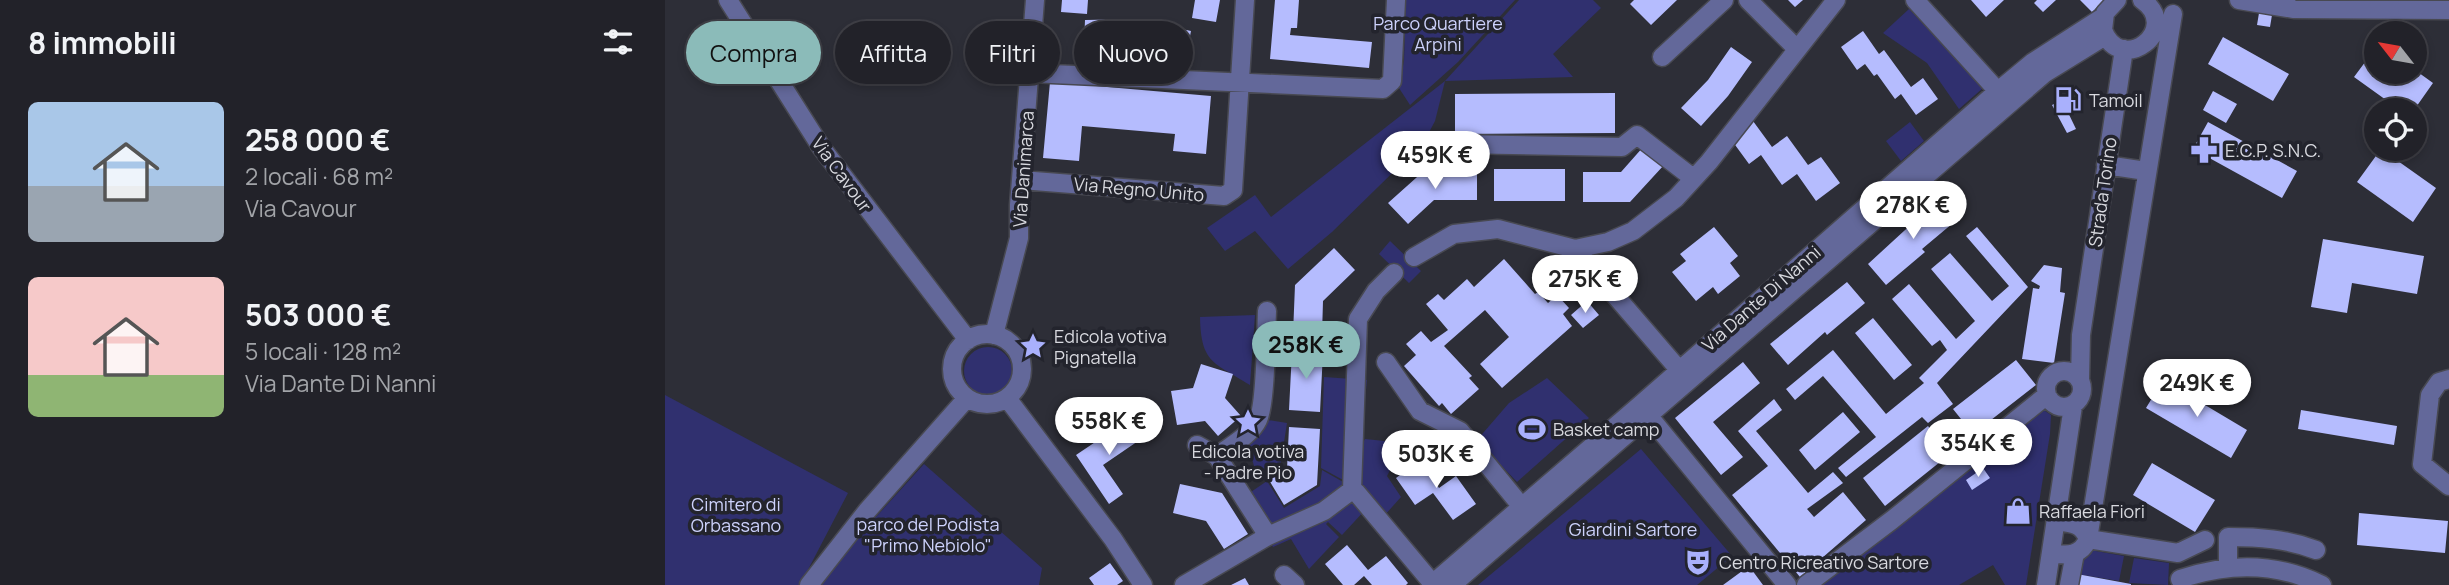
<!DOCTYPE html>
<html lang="it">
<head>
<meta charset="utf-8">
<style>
	body { margin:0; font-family:Manrope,sans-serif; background:#2a2a31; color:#f1f3f6; height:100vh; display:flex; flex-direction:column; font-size:26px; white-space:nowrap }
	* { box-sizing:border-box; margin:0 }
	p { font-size:23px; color:#a2a4a8 }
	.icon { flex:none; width:38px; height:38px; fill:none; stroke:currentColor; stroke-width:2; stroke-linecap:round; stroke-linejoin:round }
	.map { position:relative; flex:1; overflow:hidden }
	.sheet { display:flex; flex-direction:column; background:#222229; width:665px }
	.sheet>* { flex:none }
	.banner { position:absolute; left:21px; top:21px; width:665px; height:63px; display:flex; gap:14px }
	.needle { width:46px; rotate:301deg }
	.fabs { position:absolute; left:1699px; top:21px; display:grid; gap:14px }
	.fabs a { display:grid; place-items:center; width:63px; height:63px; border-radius:50%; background:#222229; box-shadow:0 4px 10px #0003,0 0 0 2px #3f3f46; font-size:35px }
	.price { position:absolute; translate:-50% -60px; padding:0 16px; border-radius:24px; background:#fff; color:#222; font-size:23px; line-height:46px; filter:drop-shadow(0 2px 4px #0008) }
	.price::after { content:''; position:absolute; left:50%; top:42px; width:21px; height:16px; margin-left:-10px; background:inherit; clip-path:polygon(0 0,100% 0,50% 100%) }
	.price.selected { background:#8bbbb9; color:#111 }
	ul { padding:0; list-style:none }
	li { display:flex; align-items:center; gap:21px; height:175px; padding:0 28px }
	li span { display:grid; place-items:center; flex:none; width:196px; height:140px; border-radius:10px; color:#555 }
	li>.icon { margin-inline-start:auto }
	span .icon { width:84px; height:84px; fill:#fffc; stroke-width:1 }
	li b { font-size:30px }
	h2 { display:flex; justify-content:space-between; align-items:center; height:84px; padding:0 28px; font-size:30px }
	.pill { padding:0 24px; border-radius:32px; background:#222229; box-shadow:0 4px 10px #0003,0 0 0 2px #3f3f46; font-size:24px; line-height:63px }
	.pill.selected { background:#8bbbb9; color:#111 }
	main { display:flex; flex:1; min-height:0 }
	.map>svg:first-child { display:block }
	.green { fill:#30306f }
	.building { fill:#b5bcfe }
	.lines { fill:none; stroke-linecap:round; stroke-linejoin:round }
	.minor-casing { stroke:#484952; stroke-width:21 }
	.minor { stroke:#63689a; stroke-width:18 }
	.labels { text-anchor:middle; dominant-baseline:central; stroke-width:7; stroke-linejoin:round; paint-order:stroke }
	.park-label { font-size:18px; fill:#cdd2fc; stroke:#23242d }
	.poi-label { font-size:18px; fill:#d8d9df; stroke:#23242d; text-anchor:start }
	.street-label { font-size:18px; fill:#d8d9df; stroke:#23242d }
</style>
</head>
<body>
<main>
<section class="sheet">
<h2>8 immobili<svg class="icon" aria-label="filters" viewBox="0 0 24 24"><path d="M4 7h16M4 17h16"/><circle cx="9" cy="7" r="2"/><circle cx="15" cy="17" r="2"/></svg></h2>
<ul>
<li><span style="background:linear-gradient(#a9c7e8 60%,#9aa5b1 0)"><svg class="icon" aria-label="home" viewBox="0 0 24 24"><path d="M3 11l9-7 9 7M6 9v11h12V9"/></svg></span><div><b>258 000 €</b><p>2 locali · 68 m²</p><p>Via Cavour</p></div></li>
<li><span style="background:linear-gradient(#f6c9c9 70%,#8fb573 0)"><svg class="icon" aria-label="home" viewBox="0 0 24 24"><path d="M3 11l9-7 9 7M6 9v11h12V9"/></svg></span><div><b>503 000 €</b><p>5 locali · 128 m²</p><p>Via Dante Di Nanni</p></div></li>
</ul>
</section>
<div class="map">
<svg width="1784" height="585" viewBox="0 0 1784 585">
	<rect width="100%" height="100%" fill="#2d2e37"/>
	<path class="green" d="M741,0H850L793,62L745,105L734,88L739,61Z
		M854,0H928L936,8L888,54L908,77L780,81L770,121L759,142L667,232L623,269L590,231L560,251L542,228L590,195L606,217L780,81Z
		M1244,9L1318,88L1294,109L1262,63L1218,33Z
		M1245,122L1259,141L1236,161L1221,141Z
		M725,241L756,271L744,283L714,254Z
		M590,315L585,385C549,362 536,364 535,317Z
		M299 371a24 24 0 1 1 48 0a24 24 0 1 1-48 0Z
		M659,377L702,380L695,448L700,439L739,443L722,476L736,497L719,516L701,509L677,535L663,522L661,524L674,537L644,569L626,539L608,547L580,496L602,481L619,508L655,486L657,470L694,491L691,487L656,468Z
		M882,378L924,418L852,482L812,440L844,403Z
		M0,395L183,493L135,585H0Z
		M1380,411L1386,415L1385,434L1361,585H1340L1328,565L1294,585H1156L1311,464L1370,412Z
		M603,420L622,423L615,468L596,481L589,466L581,438Z
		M976,449L1067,556L1032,585H813Z
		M259,464L377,568L374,585H155L210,518Z
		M1425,550L1459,556L1454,581L1412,574L1415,561Z
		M1469,558L1504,563L1503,585L1464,583Z"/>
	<path class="building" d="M397,0H423L422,14L396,12Z
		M530,0H555L551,22L527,18Z
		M610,0H634L632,28H626L625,35L707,42L704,68L605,59Z
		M969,0H1012L986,25L965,4Z
		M1123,0H1138L1130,7Z
		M1306,0H1339L1321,17Z
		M1372,0H1391L1378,12L1369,3Z
		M1415,0H1439L1427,12Z
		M1594,13L1607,15L1605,27L1592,25Z
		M473,19L526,31L521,56L419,45L420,20Z
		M1198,31L1214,54L1219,50L1246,87L1258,78L1273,99L1251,115L1236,94L1230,99L1212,74L1209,76L1200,64L1192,70L1176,47Z
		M1558,37L1624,74L1608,101L1543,64Z
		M1712,46V72L1750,70L1768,83L1749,110H1735L1689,77Z
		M1066,47L1087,62L1063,96L1036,126L1016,108L1043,80Z
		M385,82L546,96L541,154L508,151L510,134L417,126L414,161L378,158Z
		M1548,91L1572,104L1561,123L1538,110Z
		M950,93V133L790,134V94Z
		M1397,100L1411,129L1402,133L1387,105Z
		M1088,121L1107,147L1122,136L1143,165L1156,157L1175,183L1151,201L1132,174L1117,185L1096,155L1084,164L1065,138Z
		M1543,122L1632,171L1617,198L1528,149Z
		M979,146L999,165L965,202H918V172H956Z
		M1716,149L1771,188L1748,222L1692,182Z
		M761,169H812V200H769L743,224L723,203Z
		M829,169H900V201H829Z
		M1276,197L1294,218L1257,249L1260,252L1221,285L1203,264Z
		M1049,227L1073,256L1065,263L1075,276L1053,294L1048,287L1031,301L1007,272L1021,261L1015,254Z
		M1312,227L1363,287L1272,383L1288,404L1263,423L1257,417L1181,477L1173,468L1211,437L1158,376L1130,400L1121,389L1168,350L1221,414L1259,383L1254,378L1282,350L1275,340L1267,346L1227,299L1244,284L1291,339L1310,321L1266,269L1285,253L1327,301L1344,286L1301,236Z
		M1658,239L1759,256L1752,294L1687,283L1682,313L1646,307Z
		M669,248L690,270L658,301L657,335L628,334L630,285Z
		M839,259L870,294L873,292L883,303L892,295L904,308L898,314L907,326L837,388L815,364L844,337L820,310L779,346L807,376L804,378L814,389L786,414L777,403L774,406L739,366L751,355L741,344L756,331L766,342L783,330L761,304L773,294L779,300L802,279L809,287Z
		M1379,265L1397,268L1395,292L1400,293L1389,363L1357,359L1368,288L1374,289L1375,286L1366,281Z
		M1182,282L1200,303L1162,335L1160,332L1123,365L1105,344Z
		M922,301L934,315L918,328L906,315Z
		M1208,318L1247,365L1229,380L1190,333Z
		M627,351L658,352L655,412L624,410Z
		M1351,360L1371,385L1308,434L1288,409Z
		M1078,362L1095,383L1048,422L1078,457L1056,475L1010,418Z
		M536,364L568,374L560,398L576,416L553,436L540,421L512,425L506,391L528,388Z
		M1498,380L1582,430L1566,458L1481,408Z
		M1109,399L1117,410L1091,431L1143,493L1168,472L1178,483L1142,509L1149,517L1178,492L1201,520L1135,577L1067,495L1103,466L1073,431Z
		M1636,410L1732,426L1729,445L1633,429Z
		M1178,412L1195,432L1150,470L1134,450Z
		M466,418L479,437L438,465L458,494L444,504L411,455Z
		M1263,426L1285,454L1220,506L1198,478Z
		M624,427L655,429L652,485L619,505L604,480L622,469Z
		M755,460L774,488L791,476L811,504L788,520L768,493L750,505L731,478Z
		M1487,463L1550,500L1530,532L1468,495Z
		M1318,468L1325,478L1307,490L1301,480Z
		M515,484L557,493L583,534L559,549L541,521L508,513Z
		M1349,502L1360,504L1358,520L1346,519Z
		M1694,513L1783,521L1780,553L1692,545Z
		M682,545L703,570L721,556L743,583L741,585H707L699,576L689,585H678L660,564Z
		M445,563L458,581L452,585H429L424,578Z
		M1084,566L1098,585H1058Z
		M1412,574L1466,584V585H1410Z
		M580,578L584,585H566Z"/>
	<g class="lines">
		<defs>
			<path id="minor" d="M63,0L156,147L303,340
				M1083,0L1132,49
				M1250,0L1340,99
				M1452,0L1440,13L1438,30C1456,77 1518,29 1477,0
				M1574,0L1629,9L1784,10
				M1508,14L1423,539L1513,553L1540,540
				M997,57L1059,0
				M365,73L718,89L727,81L731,0
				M790,144L957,147L972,135L1028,178
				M1441,165L1481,171
				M356,180L559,196L568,190L580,0
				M910,249L1022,379
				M749,257L789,234L833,229L910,249L943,242L968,231L1011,198L1044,162L1171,0
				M287 369a35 35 0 1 1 70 0a35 35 0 1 1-70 0Z
				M329,335L354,238V205L370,0
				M721,362L755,411L795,431L857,507
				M1381 389a18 18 0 1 1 36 0a18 18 0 1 1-36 0Z
				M1784,379L1774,382L1765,395L1757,464L1784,486
				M1415,380L1416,335L1459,49
				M342,398L448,539L478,585
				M978,409L1122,585
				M532,445L552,456L603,536
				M552,456C565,446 586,435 593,420C601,404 601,332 602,311
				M691,492L768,584
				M1386,553C1403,556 1416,556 1423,539C1417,523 1406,523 1391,521
				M1563,567V537C1594,537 1622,539 1651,550
				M619,575L630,585
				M1515,579C1562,563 1611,562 1657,585
				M144,585L202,511L302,398
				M519,585L603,536L659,511L687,490L693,319L711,291L729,273
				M766,585L975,405L1333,91L1368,62L1438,17
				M787,585L1380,73L1440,36
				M1141,585L1227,520L1382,395
				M1381,585L1408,406
				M1404,585L1410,553"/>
		</defs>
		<use href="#minor" class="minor-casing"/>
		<use href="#minor" class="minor"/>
	</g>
	<defs>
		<symbol id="fuel-bare" viewBox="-9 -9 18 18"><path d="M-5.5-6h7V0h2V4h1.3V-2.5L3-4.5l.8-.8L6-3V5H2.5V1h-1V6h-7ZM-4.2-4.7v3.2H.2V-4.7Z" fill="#a9b0fc" stroke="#23242d" stroke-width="2.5" paint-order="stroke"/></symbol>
		<symbol id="pharmacy-bare" viewBox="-9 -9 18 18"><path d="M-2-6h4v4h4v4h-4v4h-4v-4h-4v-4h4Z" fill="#a9b0fc" stroke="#23242d" stroke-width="2.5" paint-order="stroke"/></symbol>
		<symbol id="sight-bare" viewBox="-9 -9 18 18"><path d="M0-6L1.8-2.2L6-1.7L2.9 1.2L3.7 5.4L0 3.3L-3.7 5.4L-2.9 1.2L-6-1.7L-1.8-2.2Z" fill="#a9b0fc" stroke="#23242d" stroke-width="2.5" paint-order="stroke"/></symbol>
		<symbol id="stadium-bare" viewBox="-9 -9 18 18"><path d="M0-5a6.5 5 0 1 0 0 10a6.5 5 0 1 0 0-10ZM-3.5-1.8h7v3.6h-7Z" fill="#a9b0fc" stroke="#23242d" stroke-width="2.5" paint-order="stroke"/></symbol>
		<symbol id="shop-bare" viewBox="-9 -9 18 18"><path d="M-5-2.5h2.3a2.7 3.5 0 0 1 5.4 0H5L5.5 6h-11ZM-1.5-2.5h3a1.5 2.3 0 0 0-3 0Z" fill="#a9b0fc" stroke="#23242d" stroke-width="2.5" paint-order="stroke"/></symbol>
		<symbol id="theatre-bare" viewBox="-9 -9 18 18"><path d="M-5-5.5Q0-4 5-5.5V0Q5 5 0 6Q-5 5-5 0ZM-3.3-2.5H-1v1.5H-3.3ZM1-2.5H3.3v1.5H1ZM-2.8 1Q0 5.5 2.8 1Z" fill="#a9b0fc" stroke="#23242d" stroke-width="2.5" paint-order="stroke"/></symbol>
	</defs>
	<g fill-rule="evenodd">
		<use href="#fuel-bare" x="1384" y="81" width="38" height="38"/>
		<use href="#pharmacy-bare" x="1520" y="131" width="38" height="38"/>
		<use href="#sight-bare" x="349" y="327" width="38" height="38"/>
		<use href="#sight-bare" x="564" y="403" width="38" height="38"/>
		<use href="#stadium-bare" x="848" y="410" width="38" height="38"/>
		<use href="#shop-bare" x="1334" y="492" width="38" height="38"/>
		<use href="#theatre-bare" x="1014" y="543" width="38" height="38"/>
	</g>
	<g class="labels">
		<g class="park-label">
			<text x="773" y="23">Parco Quartiere<tspan x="773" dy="21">Arpini</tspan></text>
			<text x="71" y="504">Cimitero di<tspan x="71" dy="21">Orbassano</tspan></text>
			<text x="263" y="524">parco del Podista<tspan x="263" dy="21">"Primo Nebiolo"</tspan></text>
			<text x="968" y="529">Giardini Sartore</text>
		</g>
		<g class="poi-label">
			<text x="1424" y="100">Tamoil</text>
			<text x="1560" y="150">E.C.P. S.N.C.</text>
			<text x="389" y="336">Edicola votiva<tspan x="389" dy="21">Pignatella</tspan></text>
			<text x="888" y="429">Basket camp</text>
			<text x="583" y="451" text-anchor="middle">Edicola votiva<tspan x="583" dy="21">- Padre Pio</tspan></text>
			<text x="1374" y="511">Raffaela Fiori</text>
			<text x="1054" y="562">Centro Ricreativo Sartore</text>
		</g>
		<g class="street-label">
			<text transform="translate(358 169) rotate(-86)">Via Danimarca</text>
			<text transform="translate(177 174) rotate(54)">Via Cavour</text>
			<text transform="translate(474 189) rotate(5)">Via Regno Unito</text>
			<text transform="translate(1437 192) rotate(-82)">Strada Torino</text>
			<text transform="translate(1096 298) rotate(-41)">Via Dante Di Nanni</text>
		</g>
	</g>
</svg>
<div class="fabs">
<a><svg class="needle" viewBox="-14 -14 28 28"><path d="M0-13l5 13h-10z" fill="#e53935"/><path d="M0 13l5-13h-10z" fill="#a2a4a8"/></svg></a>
<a><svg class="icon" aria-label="locate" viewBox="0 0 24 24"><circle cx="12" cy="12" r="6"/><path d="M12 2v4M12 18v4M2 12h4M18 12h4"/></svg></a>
</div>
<b class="price" style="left:770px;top:191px">459K €</b>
<b class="price" style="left:1248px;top:241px">278K €</b>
<b class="price" style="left:920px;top:315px">275K €</b>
<b class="price selected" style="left:641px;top:381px">258K €</b>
<b class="price" style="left:1532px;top:419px">249K €</b>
<b class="price" style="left:444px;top:457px">558K €</b>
<b class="price" style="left:1313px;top:479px">354K €</b>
<b class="price" style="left:771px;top:490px">503K €</b>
<div class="banner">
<a class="pill selected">Compra</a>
<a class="pill">Affitta</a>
<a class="pill">Filtri</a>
<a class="pill">Nuovo</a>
</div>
</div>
</main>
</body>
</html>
